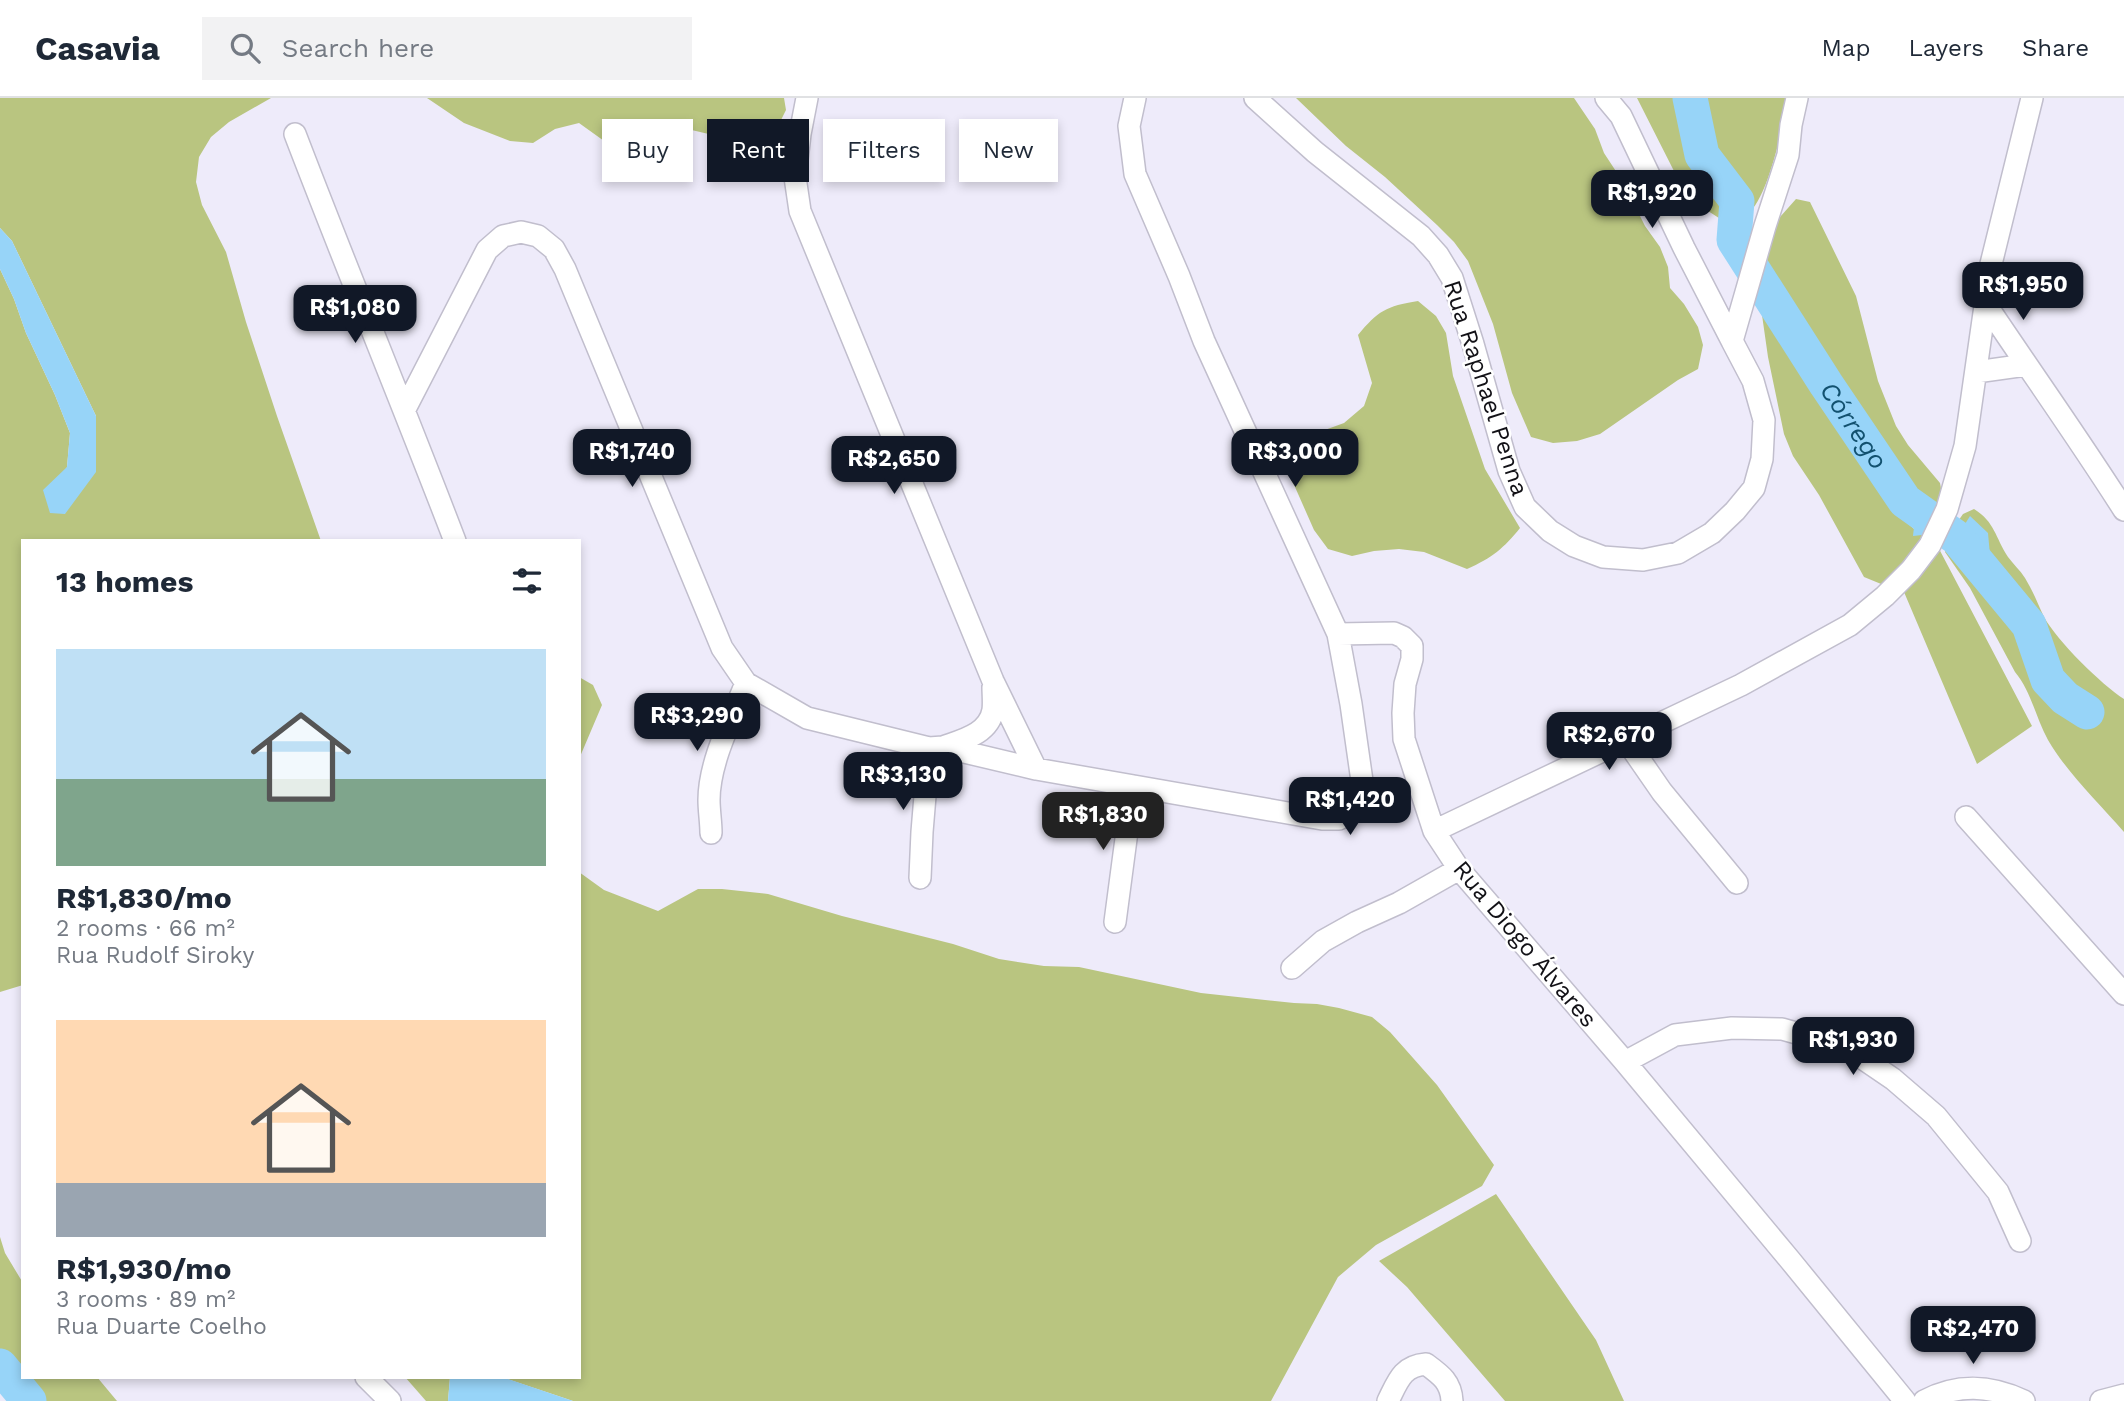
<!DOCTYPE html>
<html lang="en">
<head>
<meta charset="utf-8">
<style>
	body { margin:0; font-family:"Work Sans",sans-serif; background:#f2f2f3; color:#1f2937; height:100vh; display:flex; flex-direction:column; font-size:26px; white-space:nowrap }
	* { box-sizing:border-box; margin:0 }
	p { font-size:23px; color:#747a83 }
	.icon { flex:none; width:38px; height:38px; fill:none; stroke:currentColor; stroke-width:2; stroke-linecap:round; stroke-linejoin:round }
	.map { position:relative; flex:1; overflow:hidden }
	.details { position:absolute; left:21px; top:441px; width:560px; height:840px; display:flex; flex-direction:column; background:#fff; border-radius:0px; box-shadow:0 4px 10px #0003 }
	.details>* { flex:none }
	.banner { position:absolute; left:602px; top:21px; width:665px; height:63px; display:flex; gap:14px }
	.price { position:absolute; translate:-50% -60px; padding:0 16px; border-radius:14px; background:#111827; color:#fff; font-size:23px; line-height:46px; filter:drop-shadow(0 2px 4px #0008) }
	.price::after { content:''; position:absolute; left:50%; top:42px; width:21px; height:16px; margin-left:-10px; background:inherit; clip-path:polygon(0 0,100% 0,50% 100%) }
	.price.active { background:#222; color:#fff }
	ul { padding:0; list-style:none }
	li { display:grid; align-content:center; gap:14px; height:371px; padding:0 35px }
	li span { display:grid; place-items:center; height:217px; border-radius:0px; color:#555 }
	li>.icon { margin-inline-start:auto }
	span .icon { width:126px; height:126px; fill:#fffc; stroke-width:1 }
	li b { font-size:30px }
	h2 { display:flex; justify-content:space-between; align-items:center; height:84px; padding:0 35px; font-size:30px }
	.chip { padding:0 24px; border-radius:0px; background:#fff; box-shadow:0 4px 10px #0003; font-size:24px; line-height:63px }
	.chip.active { background:#111827; color:#fff }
	header { display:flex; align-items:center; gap:42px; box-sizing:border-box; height:98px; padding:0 35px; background:#fff; border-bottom:2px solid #e0e1e3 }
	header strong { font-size:33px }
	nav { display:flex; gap:38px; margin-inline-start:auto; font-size:24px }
	.search { width:490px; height:63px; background:#f2f2f3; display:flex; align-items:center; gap:18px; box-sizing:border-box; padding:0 24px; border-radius:0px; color:#747a83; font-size:26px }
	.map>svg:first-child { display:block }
	.green { fill:#b9c580; fill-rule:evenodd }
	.water { fill:#97d4f8 }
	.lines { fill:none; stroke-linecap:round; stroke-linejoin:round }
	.river { stroke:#97d4f8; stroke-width:35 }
	.minor-casing { stroke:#c1becd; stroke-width:24 }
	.minor { stroke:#fff; stroke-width:21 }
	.labels { text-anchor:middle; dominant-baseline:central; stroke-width:5; stroke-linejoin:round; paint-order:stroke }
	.street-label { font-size:24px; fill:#121116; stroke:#fff }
	.water-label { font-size:26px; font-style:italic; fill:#12516f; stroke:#fff }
</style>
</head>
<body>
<header>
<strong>Casavia</strong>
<div class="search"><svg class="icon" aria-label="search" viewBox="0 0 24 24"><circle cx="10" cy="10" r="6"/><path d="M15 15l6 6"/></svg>Search here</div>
<nav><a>Map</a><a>Layers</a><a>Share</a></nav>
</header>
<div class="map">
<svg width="2124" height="1303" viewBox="0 0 2124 1303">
	<rect width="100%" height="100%" fill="#eeebfa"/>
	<path class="green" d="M0,0H271L229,24L211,39L199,59L196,84L202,107L226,154L246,224L277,318L321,443H23V887L0,894V171L14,201L26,235L55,297L70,335L67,369L50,415L96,318L12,143L0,130Z
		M427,0H784L786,12L775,34L754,44L730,41L683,30L660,38L642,53H618L579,25L555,31L533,45L510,43L464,25Z
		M1296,0H1574L1595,31L1604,55L1623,84L1645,128L1660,149L1668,169L1670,190L1684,206L1698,229L1703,247L1698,271L1678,282L1600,336L1577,343L1553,345L1531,339L1512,295L1493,226L1468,163L1454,144L1437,127L1385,79L1346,48Z
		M1637,0H1787C1784,25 1767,108 1744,118C1738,121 1728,121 1722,122L1691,102L1677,79Z
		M1796,101L1810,104L1856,198L1878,283L1896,328L1908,347L1940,385L1943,401L1916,454L1886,488L1864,479L1819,397L1793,358L1784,336L1768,259L1758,189L1764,166L1780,119ZM1897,386C1907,397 1914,401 1929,403L1930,416L1921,437L1898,417L1889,391Z
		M1418,203L1436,218L1446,235L1453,278L1485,371L1520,430C1504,450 1492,460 1467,471L1424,454L1399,451L1374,453L1352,458L1328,451L1314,432L1295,389L1272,348L1322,333L1344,325L1364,308L1372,285L1358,237C1378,213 1386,208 1418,203Z
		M1974,411C1995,424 1995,439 2008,459C2013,466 2020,472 2025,480C2033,493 2038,506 2044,519C2058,544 2101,586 2124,601V734C2098,704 2068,676 2048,642C2036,620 2031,593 2015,574L1970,490L1945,454L1954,429L1963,416Z
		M1937,447L2032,628L1977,666L1904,494C1921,480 1930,468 1937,447Z
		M579,579L593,587L602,607L579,661Z
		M579,774L604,792L658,813L698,791H722L768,796L842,818L953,846L999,861L1044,868L1079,869L1201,895L1294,905L1317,906L1339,910L1372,919L1390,934L1437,987L1494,1067L1482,1088L1376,1147L1338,1179L1271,1303H573L501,1279H579Z
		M1496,1096L1596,1242L1624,1303H1505L1407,1189L1379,1163Z
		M0,1139L5,1155L23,1185V1277L12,1262L0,1251Z
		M25,1279H97L117,1303H38Z
		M405,1279H450L448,1303H426Z"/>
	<path class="water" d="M0,130L12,143L96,318V374L65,416L50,415L43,392L67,369L70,335L55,297L26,235L14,201L0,171Z
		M1897,386C1907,397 1915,401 1930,403L1929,410H1935L1924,427L1922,437L1913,438L1914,429L1898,417L1889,391Z
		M1970,418L1988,435L1990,457L1961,467L1949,452Z
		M450,1279H502L573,1303H448Z"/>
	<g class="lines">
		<g class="river">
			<path id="s1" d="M1690,0L1702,57L1737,103L1734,142L1826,286L1905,403L1957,440L2029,527L2048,582L2065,600L2087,614"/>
			<path d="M0,1268L29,1303"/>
		</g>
		<defs>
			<path id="minor" d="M807,0L800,36L795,79L800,113L993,583L1036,671L1322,721H1339L1349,715L1357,707L1363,690L1351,606L1338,536
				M1135,0L1129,28L1135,76L1179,178L1204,243L1338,536L1394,535L1403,539L1412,548V561L1405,586L1403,615L1404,641L1434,733
				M1255,0L1315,54L1421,138L1438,157L1452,180L1473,246L1509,373L1525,409L1550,433L1574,448L1603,459L1643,462L1678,455L1712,435L1735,413L1754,390L1762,361L1764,322L1753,283L1732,243L1765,128L1788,57L1791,27L1797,0
				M1606,0L1621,18L1684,150L1732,243
				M295,36C347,172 403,307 455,443
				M1985,205C2031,274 2079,341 2124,412
				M1976,274L2026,267
				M405,311L487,152L503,138L521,134L538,138L554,151L565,171L722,550L746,585L807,620L929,650L943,649L1036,671
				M1626,642L1662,694L1737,785
				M943,649C962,642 989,636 993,612C994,605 993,596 993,589
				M1966,719L2124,896
				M711,735C711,724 709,713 709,702C709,664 732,620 746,585
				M920,780L922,734L929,650
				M1115,824L1133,688
				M1292,870L1323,843L1357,824L1399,805L1459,771
				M1625,964L1675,937L1732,930L1782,931L1846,949L1893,981L1936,1018L1998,1094L2020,1143
				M366,1279L390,1303
				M1388,1303C1398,1283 1402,1268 1426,1266C1441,1277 1451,1284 1452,1303
				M1905,1303L1790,1162L1625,964L1459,771L1434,733L1741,587L1850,527L1885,498L1911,472L1930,447L1947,411L1965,348L1991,166L2032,0
				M1924,1303C1958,1285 1990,1287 2024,1303
				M2101,1303L2124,1297"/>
		</defs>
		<use href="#minor" class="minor-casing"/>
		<use href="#minor" class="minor"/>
	</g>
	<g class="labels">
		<g class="street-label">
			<text transform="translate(1486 290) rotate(72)">Rua Raphael Penna</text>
			<text transform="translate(1525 846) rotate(50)">Rua Diogo Álvares</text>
		</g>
		<g class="water-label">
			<text stroke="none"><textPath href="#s1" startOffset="376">Córrego</textPath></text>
		</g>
	</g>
</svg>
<b class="price" style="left:1652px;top:132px">R$1,920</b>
<b class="price" style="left:2023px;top:224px">R$1,950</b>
<b class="price" style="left:355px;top:247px">R$1,080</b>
<b class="price" style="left:632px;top:391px">R$1,740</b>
<b class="price" style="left:1295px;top:391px">R$3,000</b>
<b class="price" style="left:894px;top:398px">R$2,650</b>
<b class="price" style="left:697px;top:655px">R$3,290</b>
<b class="price" style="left:1609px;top:674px">R$2,670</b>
<b class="price" style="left:903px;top:714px">R$3,130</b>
<b class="price" style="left:1350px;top:739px">R$1,420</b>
<b class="price active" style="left:1103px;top:754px">R$1,830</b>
<b class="price" style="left:1853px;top:979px">R$1,930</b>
<b class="price" style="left:1973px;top:1268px">R$2,470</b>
<div class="banner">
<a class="chip">Buy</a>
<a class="chip active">Rent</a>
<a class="chip">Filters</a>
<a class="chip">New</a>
</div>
<section class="details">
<h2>13 homes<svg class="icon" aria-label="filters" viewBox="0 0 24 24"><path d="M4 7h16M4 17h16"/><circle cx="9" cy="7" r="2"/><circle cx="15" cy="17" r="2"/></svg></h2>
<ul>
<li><span style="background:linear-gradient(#bfe0f5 60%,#7fa58c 0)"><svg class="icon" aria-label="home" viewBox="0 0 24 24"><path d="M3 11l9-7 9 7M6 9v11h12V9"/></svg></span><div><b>R$1,830/mo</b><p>2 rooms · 66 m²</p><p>Rua Rudolf Siroky</p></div></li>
<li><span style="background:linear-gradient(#ffd9b3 75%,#9aa5b1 0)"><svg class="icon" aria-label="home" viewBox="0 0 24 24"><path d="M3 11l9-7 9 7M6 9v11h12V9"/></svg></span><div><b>R$1,930/mo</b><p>3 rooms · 89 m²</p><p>Rua Duarte Coelho</p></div></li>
</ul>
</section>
</div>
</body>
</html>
